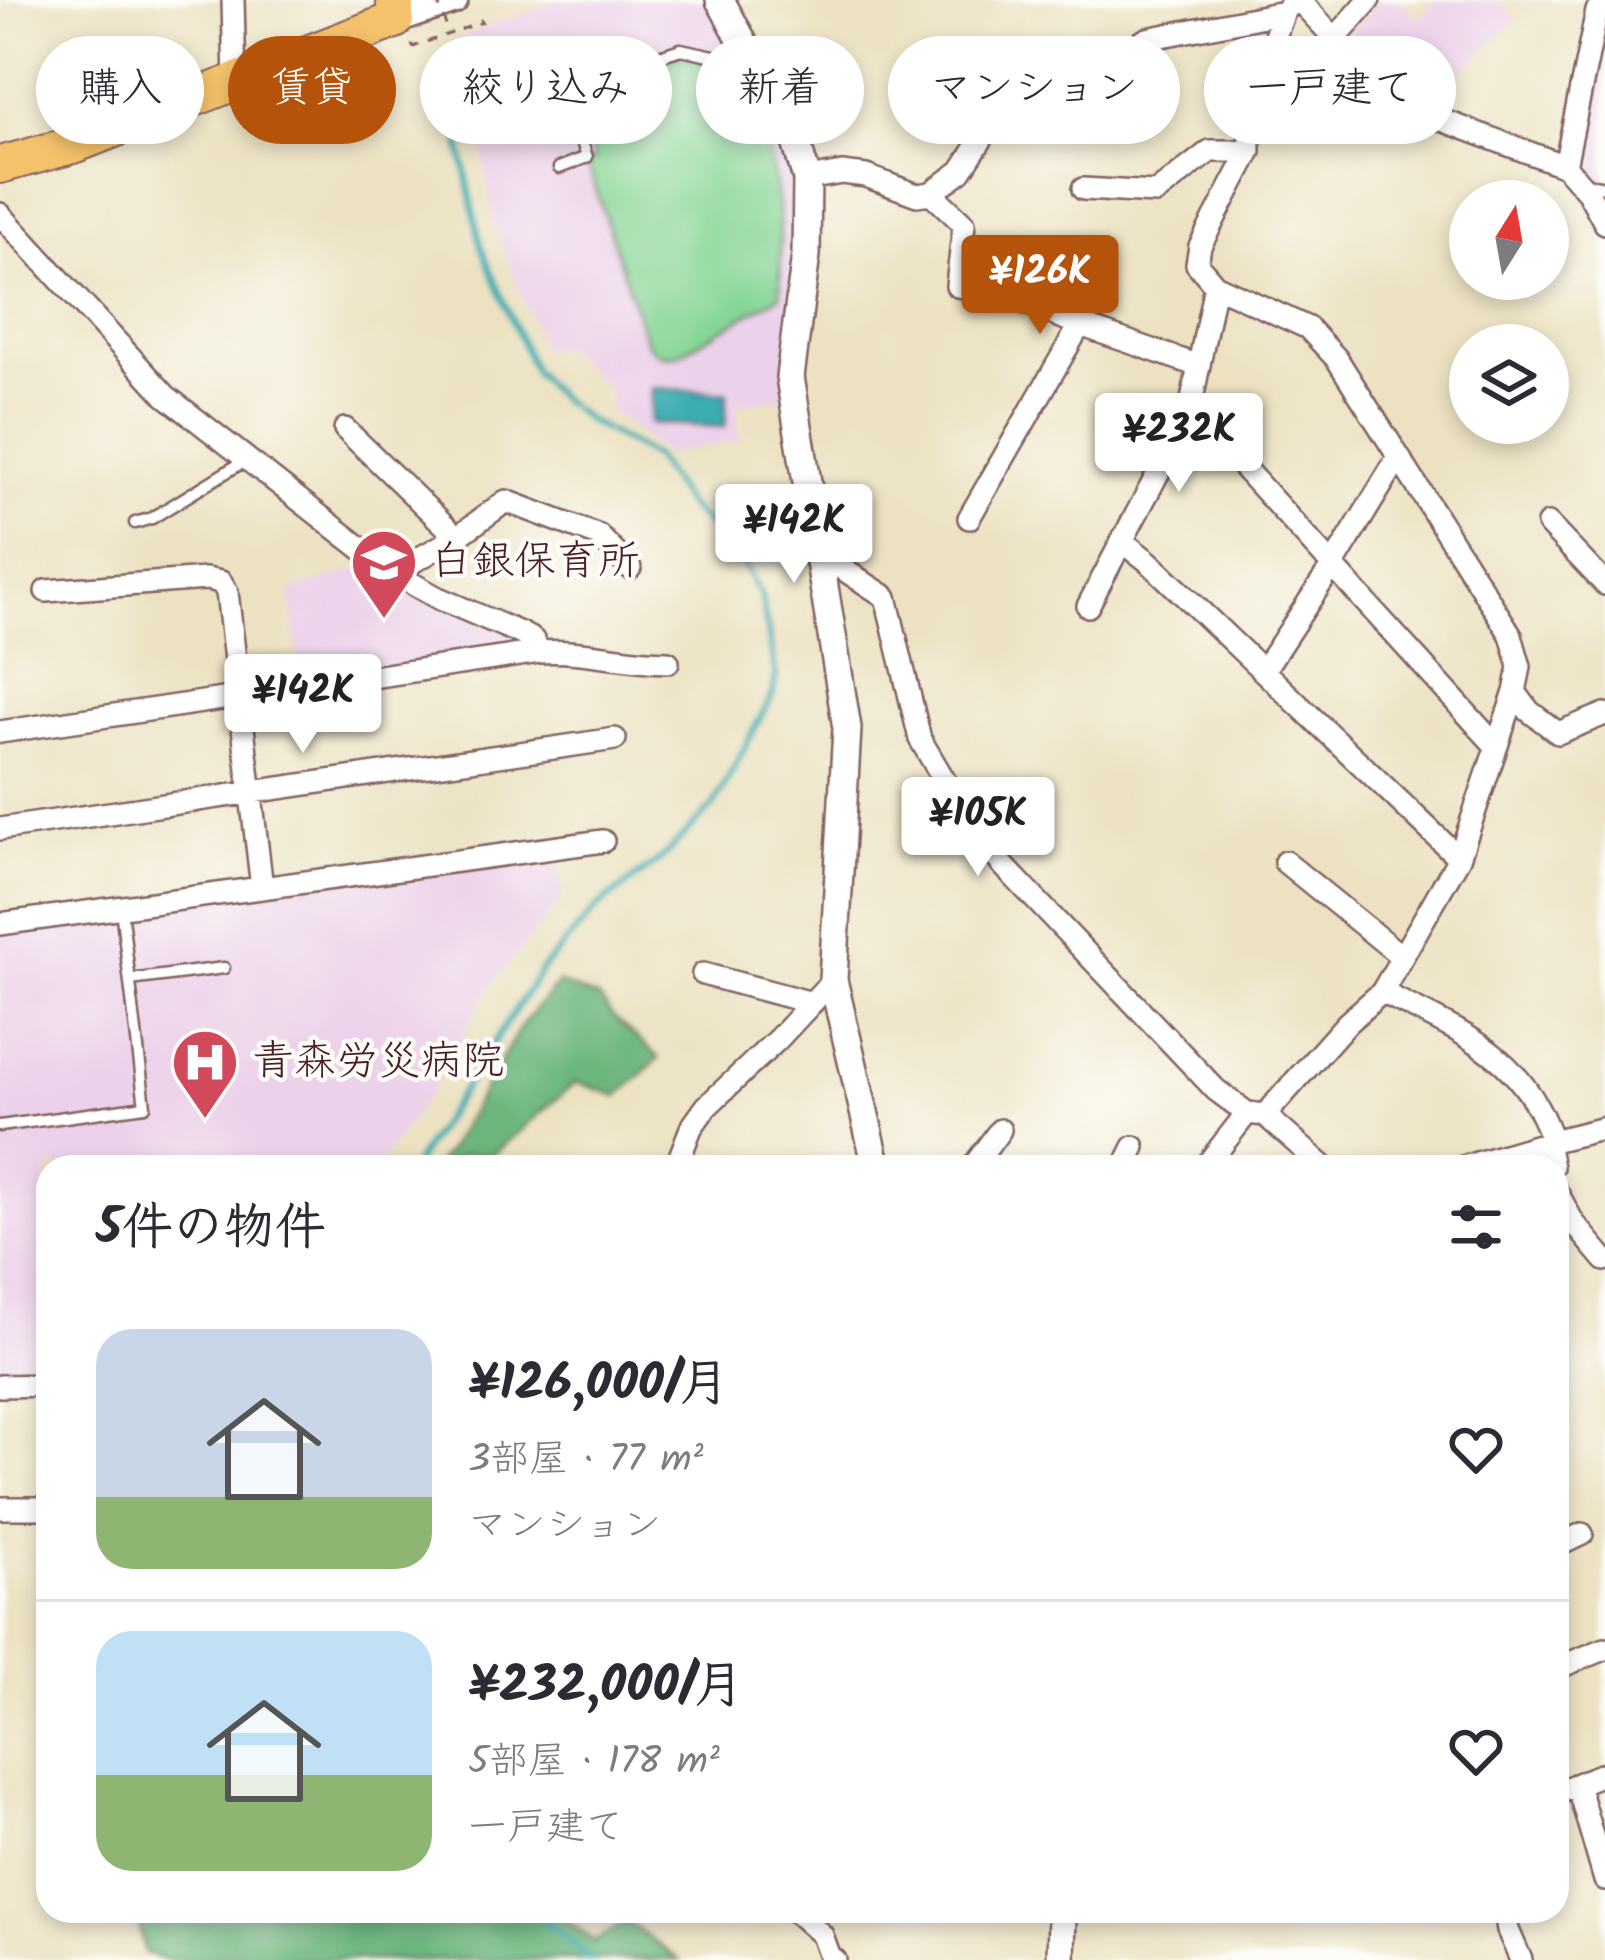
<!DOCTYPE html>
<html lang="ja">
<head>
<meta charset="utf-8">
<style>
	body { margin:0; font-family:Kalam,"Klee One",sans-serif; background:#f7f7f7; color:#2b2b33; height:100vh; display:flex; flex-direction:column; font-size:45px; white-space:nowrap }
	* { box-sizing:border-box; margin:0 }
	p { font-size:39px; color:#7c7c81 }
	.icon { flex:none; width:66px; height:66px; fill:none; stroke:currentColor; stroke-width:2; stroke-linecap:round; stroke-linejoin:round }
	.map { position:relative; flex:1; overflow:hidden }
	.panel { position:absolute; left:36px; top:1155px; width:1533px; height:768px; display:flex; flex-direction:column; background:#fff; border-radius:36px; box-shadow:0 6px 18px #0003 }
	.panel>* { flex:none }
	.top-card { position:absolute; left:36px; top:36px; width:1533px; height:108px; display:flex; gap:24px }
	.needle { width:78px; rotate:11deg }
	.buttons { position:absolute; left:1449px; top:180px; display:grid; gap:24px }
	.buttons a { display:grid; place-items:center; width:120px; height:120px; border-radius:50%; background:#fff; box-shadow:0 6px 18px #0003; font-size:60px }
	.price { position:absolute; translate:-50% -102px; padding:0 27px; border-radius:12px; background:#fff; color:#222; font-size:39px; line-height:78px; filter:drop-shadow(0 3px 6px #0008) }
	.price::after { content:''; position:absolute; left:50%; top:72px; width:36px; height:27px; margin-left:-18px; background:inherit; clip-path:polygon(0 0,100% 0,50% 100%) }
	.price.selected { background:#b45309; color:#fff }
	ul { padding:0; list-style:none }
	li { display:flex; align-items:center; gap:36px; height:300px; padding:0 60px }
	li+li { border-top:3px solid #e1e1e2 }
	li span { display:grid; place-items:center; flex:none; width:336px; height:240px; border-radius:36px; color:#555 }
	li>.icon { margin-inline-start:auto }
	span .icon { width:144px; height:144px; fill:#fffc; stroke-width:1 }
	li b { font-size:51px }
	h2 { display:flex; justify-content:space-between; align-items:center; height:144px; padding:0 60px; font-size:51px }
	.pill { padding:0 42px; border-radius:54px; background:#fff; box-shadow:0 6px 18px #0003; font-size:42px; line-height:108px }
	.pill.selected { background:#b45309; color:#fff }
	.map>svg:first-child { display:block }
	.built { fill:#ecd1ea }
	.green { fill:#85d595; stroke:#687a60; stroke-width:3 }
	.forest { fill:#6cb67e; stroke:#5b6a54; stroke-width:3 }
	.water { fill:#3badb3; stroke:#42666f; stroke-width:3 }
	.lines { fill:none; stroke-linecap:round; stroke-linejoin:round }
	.stream { stroke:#3badb3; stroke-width:6 }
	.service-casing { stroke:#836360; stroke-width:15 }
	.minor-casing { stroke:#836360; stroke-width:26 }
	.tertiary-casing { stroke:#836360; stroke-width:32 }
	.primary-casing { stroke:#836360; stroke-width:40 }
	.path { stroke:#836360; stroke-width:3; stroke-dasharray:9 9; stroke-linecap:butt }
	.service { stroke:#fff; stroke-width:10 }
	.minor { stroke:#fff; stroke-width:21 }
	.tertiary { stroke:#fff; stroke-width:27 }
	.primary { stroke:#f4c26a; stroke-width:36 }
	.path-bridge { stroke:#836360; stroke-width:3; stroke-dasharray:9 9; stroke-linecap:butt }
	.labels { text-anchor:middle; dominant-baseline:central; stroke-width:9; stroke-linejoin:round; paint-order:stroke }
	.poi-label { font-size:42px; fill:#4a1f2b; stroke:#fdfcf7; text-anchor:start }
</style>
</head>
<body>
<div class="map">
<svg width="1605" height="1960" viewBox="0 0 1605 1960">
	<rect width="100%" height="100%" fill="#fdfcf7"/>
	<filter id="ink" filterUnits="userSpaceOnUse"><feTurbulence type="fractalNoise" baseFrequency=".00833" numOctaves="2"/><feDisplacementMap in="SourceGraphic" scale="24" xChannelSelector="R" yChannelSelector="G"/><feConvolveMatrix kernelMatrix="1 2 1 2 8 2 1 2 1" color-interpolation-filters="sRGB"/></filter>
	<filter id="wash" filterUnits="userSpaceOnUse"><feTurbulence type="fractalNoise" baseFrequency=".004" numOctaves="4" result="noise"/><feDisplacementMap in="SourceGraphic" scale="48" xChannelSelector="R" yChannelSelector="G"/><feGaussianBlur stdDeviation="2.7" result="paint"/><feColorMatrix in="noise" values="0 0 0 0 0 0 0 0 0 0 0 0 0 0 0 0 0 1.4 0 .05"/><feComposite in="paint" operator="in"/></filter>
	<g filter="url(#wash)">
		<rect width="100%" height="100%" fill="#ece2c2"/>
		<path class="built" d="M559,0H710L750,68L797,172L787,397L737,404L739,441L665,454L609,409V392L562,346L542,350L493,220L475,99L452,40Z
			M1380,0H1399L1419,19L1436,0H1497L1516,18L1431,103L1392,82L1352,40L1351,31Z
			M1605,20V206L1576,157Z
			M371,565L509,634L513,651L301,680L290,591Z
			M555,846L563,897L488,989L441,1077L377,1167H48V1385L0,1386V924Z"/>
		<path class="green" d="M682,55C779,76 783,216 780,296L677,355C662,356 654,354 646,341L587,163L594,159L575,101L579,92Z"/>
		<path class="forest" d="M558,983L600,999L612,1016L659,1058L618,1096L576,1082L493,1154H463L443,1167H434L448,1150L521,1026Z
			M136,1911H555L594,1941L627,1922L679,1960H252L242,1954L195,1960H166L145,1954Z"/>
		<path class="water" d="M652,388L727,393L725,427L650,423Z"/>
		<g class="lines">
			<path class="stream" d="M412,1167L542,969L599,906L662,858L714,805L773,694L776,675L761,596L738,554L687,505L654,457L587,420L557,396L534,372L481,247L460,142
				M533,1911L591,1960"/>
		</g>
	</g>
	<g filter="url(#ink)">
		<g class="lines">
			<defs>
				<path id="service" d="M559,168L587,157L564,87L681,49L733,60L745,54
					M1582,183L1605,187
					M135,523L152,518L246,460
					M130,980L224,968
					M0,1126L145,1106L121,909"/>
				<path id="minor" d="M233,0L235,83
					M1295,0L1284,12L1249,106L1250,151L1200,246L1197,264L1215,285L1308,328L1337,359L1511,635L1520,667L1515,692L1459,858L1382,992C1457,1031 1524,1053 1552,1141L1605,1128
					M1299,0L1381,88L1415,110L1565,166L1588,192L1605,223
					M1335,39L1369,0
					M1565,166L1597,11L1605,9
					M807,179L842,173L866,176L917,195L931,193L961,171L991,125L1013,109L1051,96L1147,39L1284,12
					M1083,189L1156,193L1210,151H1250
					M931,193L964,224L957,286C1001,290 1039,308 1080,325
					M0,214L166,396L393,573L438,598L520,633L533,640L540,652L0,732
					M1215,285L1189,415L1122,541L1149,562L1459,858
					M1189,415L1215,436L1496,746
					M345,429L457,537
					M969,518L1080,325L1196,365
					M1548,524L1605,584
					M821,555L886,597L920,739L969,822L1001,863L1216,1090L1247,1113L1265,1115L1324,1167
					M393,573L457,537L506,501L599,536L630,568
					M46,591L206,579L221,582L227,592L262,888
					M1088,606L1122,541
					M540,652C583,649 624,662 668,662
					M1263,671L1333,565L1398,458
					M1515,692L1529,711L1558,733L1605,714
					M0,829L615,739
					M1285,862L1401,956
					M0,924L603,841
					M703,974L812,1003
					M1265,1115L1347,1023L1382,992
					M1547,1142L1552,1167
					M676,1167L691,1128L706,1107L779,1038L833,980
					M973,1167L1000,1130
					M1124,1167L1134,1147
					M1205,1167L1247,1113
					M1463,1167L1552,1141
					M1557,1192L1573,1222L1605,1260
					M0,1386L48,1385
					M0,1508H48
					M1557,1546L1582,1534
					M1557,1668L1605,1649
					M1577,1784L1605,1880
					M1557,1792L1605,1773
					M795,1911L822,1935L830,1957L835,1960
					M1505,1911L1508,1930L1521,1960"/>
				<path id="tertiary" d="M720,0L794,135L807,179L806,255L790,377L847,728L833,980L877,1167
					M395,20L454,0
					M1061,1960L1062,1911"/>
				<path id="primary" d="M0,165L73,145L395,20V0"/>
			</defs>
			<use href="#service" class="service-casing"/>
			<use href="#minor" class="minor-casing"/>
			<use href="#tertiary" class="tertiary-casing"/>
			<use href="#primary" class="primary-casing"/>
			<path class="path" d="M412,44L413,47L482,22L480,19"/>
			<use href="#service" class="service"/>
			<use href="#minor" class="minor"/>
			<use href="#tertiary" class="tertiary"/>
			<use href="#primary" class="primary"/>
			<path class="path-bridge" d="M437,0L449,34"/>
		</g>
	</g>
	<defs>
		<symbol id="school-pin" viewBox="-11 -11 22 30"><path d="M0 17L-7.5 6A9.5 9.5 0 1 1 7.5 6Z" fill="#d1495b" stroke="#fdfcf7"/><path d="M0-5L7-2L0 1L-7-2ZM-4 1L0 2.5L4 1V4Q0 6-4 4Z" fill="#fff"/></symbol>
		<symbol id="hospital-pin" viewBox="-11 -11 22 30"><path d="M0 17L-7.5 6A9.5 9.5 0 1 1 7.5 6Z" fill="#d1495b" stroke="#fdfcf7"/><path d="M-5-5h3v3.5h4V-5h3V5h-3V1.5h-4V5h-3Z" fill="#fff"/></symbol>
	</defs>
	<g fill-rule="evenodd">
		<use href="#school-pin" x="346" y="524" width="76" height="104"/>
		<use href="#hospital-pin" x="167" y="1024" width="76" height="104"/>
	</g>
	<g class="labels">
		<g class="poi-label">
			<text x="430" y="562">白銀保育所</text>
			<text x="252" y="1062">青森労災病院</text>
		</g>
	</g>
</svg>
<div class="buttons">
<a><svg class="needle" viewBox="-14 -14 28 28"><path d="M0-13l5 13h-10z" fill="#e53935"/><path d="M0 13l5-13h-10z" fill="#7c7c81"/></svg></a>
<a><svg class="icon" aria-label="layers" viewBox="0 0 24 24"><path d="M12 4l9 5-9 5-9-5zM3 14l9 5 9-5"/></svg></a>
</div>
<b class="price selected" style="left:1040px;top:337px">¥126K</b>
<b class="price" style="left:1179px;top:495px">¥232K</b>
<b class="price" style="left:794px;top:586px">¥142K</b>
<b class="price" style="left:303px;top:756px">¥142K</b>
<b class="price" style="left:978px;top:879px">¥105K</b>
<div class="top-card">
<a class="pill">購入</a>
<a class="pill selected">賃貸</a>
<a class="pill">絞り込み</a>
<a class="pill">新着</a>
<a class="pill">マンション</a>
<a class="pill">一戸建て</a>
</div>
<section class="panel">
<h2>5件の物件<svg class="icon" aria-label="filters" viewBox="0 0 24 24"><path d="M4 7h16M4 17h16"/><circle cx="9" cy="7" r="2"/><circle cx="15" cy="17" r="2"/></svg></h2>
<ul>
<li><span style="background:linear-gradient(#c9d6e8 70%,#8fb573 0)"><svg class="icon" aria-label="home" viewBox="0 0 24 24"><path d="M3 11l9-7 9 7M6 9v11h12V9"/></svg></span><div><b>¥126,000/月</b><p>3部屋 · 77 m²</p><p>マンション</p></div><svg class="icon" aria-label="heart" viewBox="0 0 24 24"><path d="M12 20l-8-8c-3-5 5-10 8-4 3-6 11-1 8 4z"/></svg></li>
<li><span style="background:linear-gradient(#bfe0f5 60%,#8fb573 0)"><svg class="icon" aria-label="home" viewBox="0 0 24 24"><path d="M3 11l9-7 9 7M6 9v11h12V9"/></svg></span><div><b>¥232,000/月</b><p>5部屋 · 178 m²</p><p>一戸建て</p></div><svg class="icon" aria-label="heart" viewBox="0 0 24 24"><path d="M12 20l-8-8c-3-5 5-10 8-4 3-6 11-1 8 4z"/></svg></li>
</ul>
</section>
</div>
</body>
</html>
